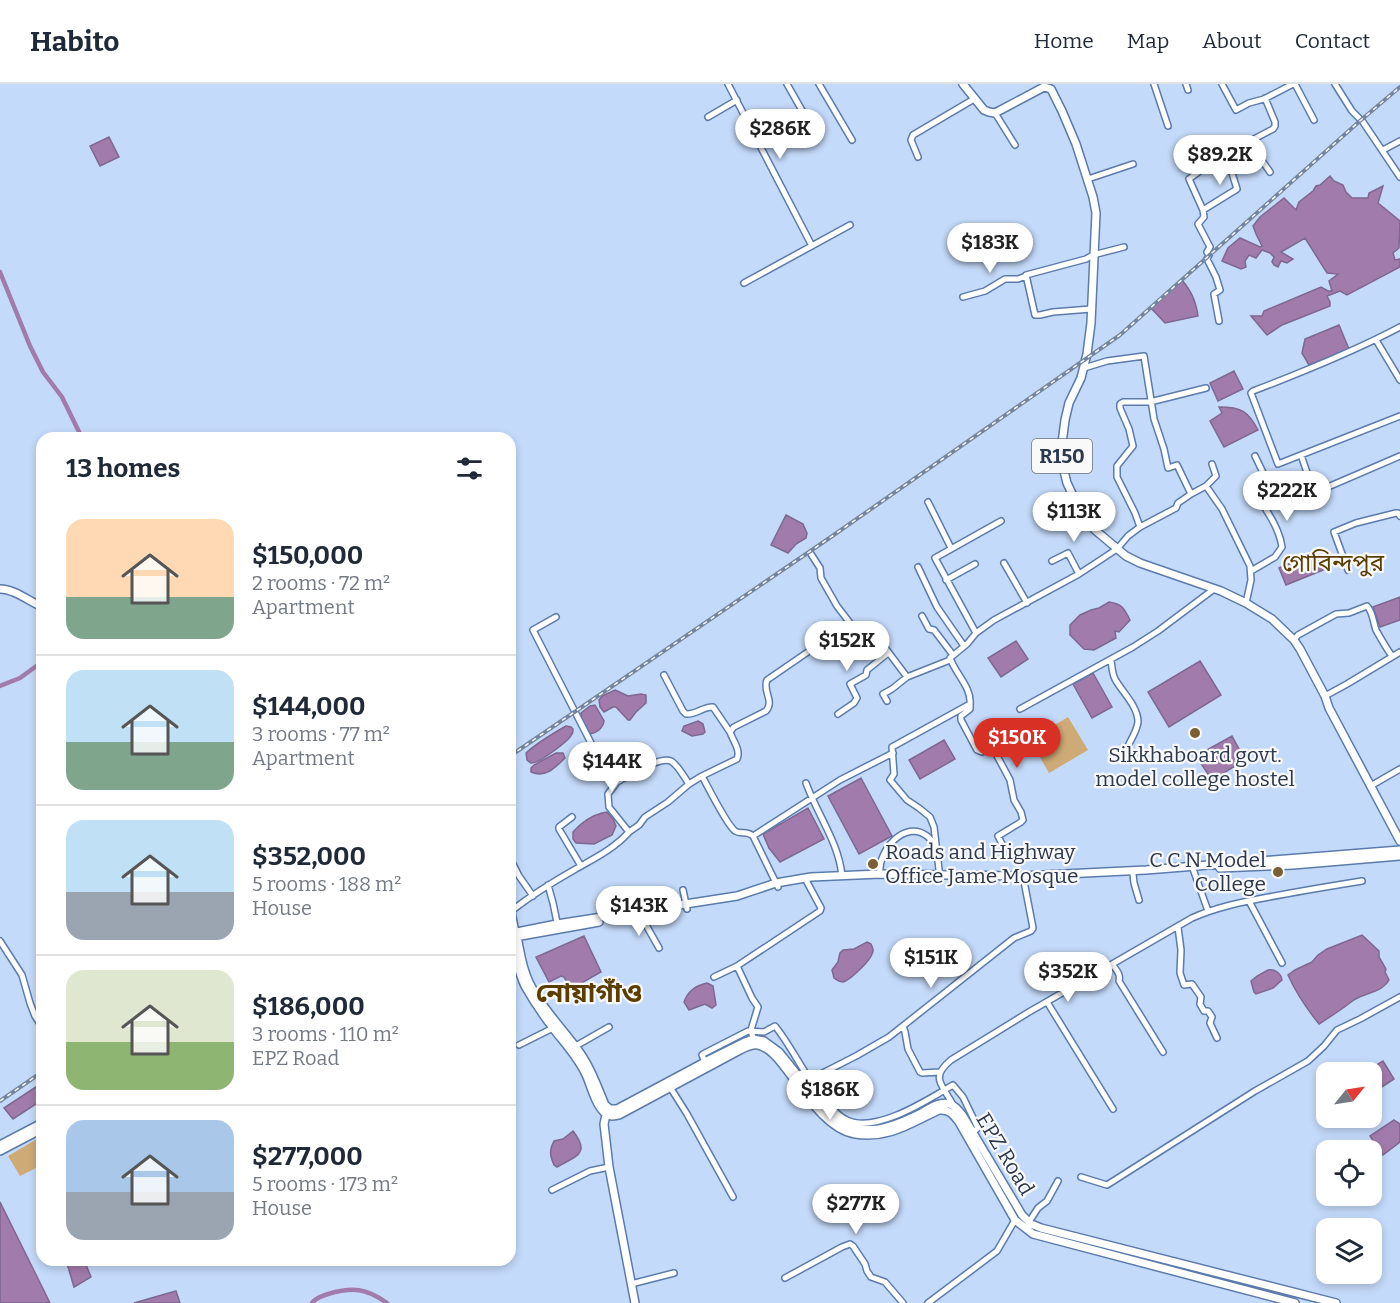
<!DOCTYPE html>
<html lang="en">
<head>
<meta charset="utf-8">
<style>
	body { margin:0; font-family:Bitter,"Noto Sans Bengali",serif; background:#f6f6f7; color:#1f2937; height:100vh; display:flex; flex-direction:column; font-size:22px; white-space:nowrap }
	* { box-sizing:border-box; margin:0 }
	p { font-size:20px; color:#747a83 }
	.icon { flex:none; width:33px; height:33px; fill:none; stroke:currentColor; stroke-width:2; stroke-linecap:round; stroke-linejoin:round }
	.map { position:relative; flex:1; overflow:hidden }
	.side { position:absolute; left:36px; top:348px; width:480px; height:834px; display:flex; flex-direction:column; background:#fff; border-radius:18px; box-shadow:0 3px 9px #0003 }
	.side>* { flex:none }
	.needle { width:39px; rotate:60deg }
	.buttons { position:absolute; left:1316px; top:978px; display:grid; gap:12px }
	.buttons a { display:grid; place-items:center; width:66px; height:66px; border-radius:12px; background:#fff; box-shadow:0 3px 9px #0003; font-size:30px }
	.price { position:absolute; translate:-50% -51px; padding:0 14px; border-radius:21px; background:#fff; color:#222; font-size:20px; line-height:39px; filter:drop-shadow(0 2px 3px #0008) }
	.price::after { content:''; position:absolute; left:50%; top:36px; width:18px; height:14px; margin-left:-9px; background:inherit; clip-path:polygon(0 0,100% 0,50% 100%) }
	.price.selected { background:#d93025; color:#fff }
	ul { padding:0; list-style:none }
	li { display:flex; align-items:center; gap:18px; height:150px; padding:0 30px }
	li+li { border-top:2px solid #e0e1e3 }
	li span { display:grid; place-items:center; flex:none; width:168px; height:120px; border-radius:18px; color:#555 }
	li>.icon { margin-inline-start:auto }
	span .icon { width:72px; height:72px; fill:#fffc; stroke-width:1 }
	li b { font-size:26px }
	h2 { display:flex; justify-content:space-between; align-items:center; height:72px; padding:0 30px; font-size:26px }
	header { display:flex; align-items:center; gap:36px; box-sizing:border-box; height:84px; padding:0 30px; background:#fff; border-bottom:2px solid #e0e1e3 }
	header strong { font-size:28px }
	nav { display:flex; gap:33px; margin-inline-start:auto; font-size:21px }
	.map>svg:first-child { display:block }
	.green { fill:#ceab76 }
	.water { fill:#a17bac; stroke:#7e6790; stroke-width:1.5 }
	.lines { fill:none; stroke-linecap:round; stroke-linejoin:round }
	.canal { stroke:#a17bac; stroke-width:4.5 }
	.minor-casing { stroke:#5a7bab; stroke-width:8 }
	.major-casing { stroke:#5a7bab; stroke-width:10 }
	.minor { stroke:#fff; stroke-width:5 }
	.major { stroke:#fff; stroke-width:7 }
	.rail-casing { stroke:#73859f; stroke-width:4 }
	.rail { stroke:#f9f9f9; stroke-width:1.5; stroke-dasharray:4.5; stroke-linecap:butt }
	.poi-dot { fill:#7b5f32; stroke:#f9f9f9; stroke-width:2 }
	.labels { text-anchor:middle; dominant-baseline:central; stroke-width:4.5; stroke-linejoin:round; paint-order:stroke }
	.shield { fill:#f9f9f9; stroke:#697381; stroke-width:1.5 }
	.shield-label { font-size:20px; font-weight:bold; fill:#2b394e }
	.poi-label { font-size:21px; fill:#2b394e; stroke:#f9f9f9 }
	.street-label { font-size:21px; fill:#2b394e; stroke:#f9f9f9 }
	.quarter-label { font-size:24px; fill:#5b3d00; stroke:#f9f9f9 }
	.district-label { font-size:27px; font-weight:bold; fill:#5b3d00; stroke:#f9f9f9 }
</style>
</head>
<body>
<header>
<strong>Habito</strong>
<nav><a>Home</a><a>Map</a><a>About</a><a>Contact</a></nav>
</header>
<div class="map">
<svg width="1400" height="1219" viewBox="0 0 1400 1219">
	<rect width="100%" height="100%" fill="#c4dafa"/>
	<path class="green" d="M1068,633L1088,666L1049,689L1030,656Z
		M42,1052V1081L20,1092L8,1072Z"/>
	<path class="water" d="M109,53L119,73L100,82L90,62Z
		M1330,92L1334,97L1343,101L1346,108L1352,114H1368L1369,109L1383,102L1378,119L1400,137L1399,164L1393,169L1395,176L1400,175V183L1347,211L1340,207L1327,212L1330,218V222L1282,241L1267,251L1251,232H1262L1264,227L1321,203L1328,207H1332L1329,197L1338,190L1327,189L1305,154L1281,168L1293,175L1287,179L1281,177L1278,183L1274,181L1272,178L1274,173L1270,169L1262,166L1256,174L1249,171L1245,177L1246,183L1241,185L1222,177L1228,164L1240,154L1260,163L1262,162L1256,150L1253,142L1260,133L1284,114L1296,126L1299,118L1313,107L1316,102L1320,101Z
		M1182,196C1192,208 1196,218 1198,232L1165,239L1151,224Z
		M1339,241L1349,265L1309,281L1302,269L1305,255Z
		M1234,287L1243,305L1218,317L1210,299Z
		M1219,323C1241,323 1248,327 1258,346L1224,363L1210,337L1222,329Z
		M786,431L803,440L807,449L806,454L796,460L788,469L771,461Z
		M1316,469L1323,486L1286,501L1279,484Z
		M1400,513V536L1380,543L1373,523Z
		M1109,518C1122,520 1124,524 1130,536L1119,548L1115,547L1116,554L1094,566L1084,565L1070,551V541L1080,531L1091,526L1099,524Z
		M1016,557L1028,575L1001,593L988,574Z
		M1200,577L1221,611L1169,643L1148,608Z
		M1093,589L1112,623L1092,634L1073,600Z
		M615,606L628,612L641,610L646,611V619L636,628L630,636H628L616,623H613L604,628L600,623L599,616L602,612Z
		M595,621L604,637C603,644 597,649 590,650L581,637V629L590,622Z
		M698,637L703,640L705,648L703,650L692,652L682,647L684,642Z
		M566,642L571,643L573,645C573,647 573,649 572,650C569,657 538,680 531,679C530,679 529,677 527,676L526,669C538,658 552,650 566,642Z
		M1232,652L1245,676L1212,696L1196,672Z
		M944,656L955,675L920,695L909,676Z
		M556,669H563L565,674C554,685 545,694 531,688V684L534,681Z
		M861,694L892,752L859,770L828,712Z
		M808,724L824,755L780,778L769,764L763,750Z
		M602,729L607,728L613,735L616,742L612,751L594,760L576,759L573,755V748C581,739 590,732 602,729Z
		M1362,851L1379,867V873L1386,885L1385,888L1389,896C1381,910 1363,908 1351,918C1341,926 1330,933 1319,940C1307,925 1296,909 1288,891L1295,886L1312,878L1318,871L1327,865Z
		M584,852L601,888L571,905L564,893L561,892L549,898L536,873Z
		M867,858L871,860C873,865 874,866 872,870C870,877 849,897 843,898C839,898 837,896 834,894L832,886L838,878L840,869L843,866L854,865Z
		M1268,886C1275,885 1281,889 1282,896L1273,904L1256,910L1254,908L1251,897L1257,892Z
		M707,899L713,902L716,921L712,924L705,920L689,926L684,918C688,907 695,902 707,899Z
		M1383,977L1394,995L1371,1010V988H1365Z
		M42,999V1016L13,1035L4,1024Z
		M1394,1036L1400,1040V1058L1383,1071L1370,1052Z
		M573,1047C591,1070 576,1072 557,1083L554,1081C550,1072 549,1066 554,1057L563,1055Z
		M0,1118L50,1219H0Z
		M66,1176H84L91,1193L74,1203Z
		M176,1207L180,1219H134Z"/>
	<g class="lines">
		<path class="canal" d="M0,188L30,262L43,288L62,313L82,354
			M0,602L20,594L42,578
			M312,1219C316,1214 321,1212 328,1210C353,1203 366,1204 387,1219"/>
		<defs>
			<path id="minor" d="M728,0L812,162
				M787,0L812,44
				M819,0L852,56
				M1154,0L1168,42
				M1186,0L1188,6
				M1222,0L1236,26L1249,19L1264,15L1293,0
				M1295,0L1314,36
				M1335,0L1352,27L1363,38L1400,93
				M995,29L1015,61
				M708,33L737,16
				M1249,58L1270,88
				M1383,66L1400,57
				M918,73L911,56L913,51L974,15
				M1088,95L1133,80
				M1203,126L1237,105L1232,89L1224,73
				M744,199L850,141
				M963,213L985,207L1005,195H1018L1026,192
				M1091,225L1053,228L1040,231H1035L1026,191L1086,175L1093,171L1124,163
				M1219,237L1214,210L1220,206L1216,193L1207,175L1209,171L1207,168L1210,163L1198,140L1204,133L1203,126L1189,95L1204,84L1224,73L1235,65L1273,45L1275,42V38L1265,14
				M1400,243C1353,268 1303,288 1253,307L1251,309L1278,380L1400,332
				M1376,256L1400,296
				M1301,371L1314,409L1400,372
				M1206,402L1216,392L1212,380
				M1191,410L1206,402L1222,425L1250,482L1251,496L1246,519
				M928,418L951,464
				M1140,443L1135,429L1117,393V382L1133,362L1129,345L1120,324V320L1123,318H1150L1206,304
				M811,470L820,484L821,494L837,522L850,539L865,551L873,555L886,565L907,593L950,576
				M1052,477L1068,469L1079,490
				M1004,479L1027,519
				M918,483L937,523L964,562
				M1348,486L1334,448L1356,439L1396,429H1398L1400,432
				M1251,487L1275,473L1282,463C1280,449 1273,436 1265,424L1272,414L1268,406L1269,401L1255,372
				M946,496L975,480
				M922,532L929,545L934,546L953,571
				M556,533L533,546L591,659L602,677L617,698C629,692 659,672 671,677C678,681 684,693 689,700L702,692C708,703 727,741 735,747C741,751 746,746 753,752L778,803
				M976,549L935,474L1001,437
				M1294,556L1298,551L1336,530L1349,529L1367,522C1373,528 1373,538 1376,546C1381,555 1386,564 1392,572
				M1111,576C1112,583 1112,589 1115,595C1122,608 1138,622 1138,638C1137,646 1132,654 1129,660
				M664,591L683,627L686,630C696,631 704,622 713,623L730,648
				M1325,612L1347,600L1400,568
				M887,617L883,610L892,605L907,593
				M970,620V625L961,632V636L977,666L982,668L990,665L995,668L1010,696L1014,716L1021,728L1023,736L1021,738L998,752L1004,764
				M1020,625L1133,563L1158,547L1214,505
				M838,630L854,619L857,614L850,600L866,591L867,586L888,569
				M702,692L737,675C741,666 733,657 730,648L734,643L766,627C775,617 762,607 767,596L850,539
				M806,699C817,730 839,759 842,792
				M1374,700L1400,685
				M572,733L559,743V745L581,782
				M629,748L639,741L645,733L668,718L689,700
				M753,752L840,696L893,669
				M510,774L519,792L533,812
				M1192,782L1208,827
				M880,790C877,767 905,735 927,752C931,755 934,761 936,764
				M1133,790L1134,799L1139,816
				M940,794L934,743L930,733L919,724L907,716L890,696L894,690L892,663L970,620C972,604 955,589 950,574L967,560L976,549L994,536L1079,490L1117,465L1128,452L1140,443L1176,424L1178,419L1191,410L1177,381L1168,384L1164,365L1154,335L1144,272L1107,277L1084,284
				M548,801L553,819L558,843
				M683,806L687,825
				M1249,817L1282,879
				M644,827L646,841L659,864
				M1178,843L1181,866L1180,889L1184,901L1192,900L1201,913L1200,920L1204,927H1208L1212,933L1210,939L1217,954
				M516,848L512,828L514,825C532,811 553,798 574,786C593,775 614,765 629,748L609,723L608,710L617,698
				M0,857L22,891L30,919L35,932L42,943
				M1112,880C1116,886 1121,890 1119,897L1163,968
				M737,882L752,914L758,923L751,946L754,958
				M714,893L737,882L820,827L821,824L807,798
				M1047,918L1113,1025
				M903,942L905,948L908,965L920,988L922,989L940,988
				M519,961L553,944
				M574,963L609,943
				M705,978L702,971L703,970L748,947L764,948L775,942C788,958 798,978 810,996C820,1009 832,1029 847,1036C876,1050 929,1015 953,1001L963,1013L978,1044L973,1048
				M809,996L856,972L889,953L1014,854L1031,847L1033,844L1023,792
				M670,1003L687,1030L733,1113
				M830,1021L854,1007
				M953,1021C943,1001 929,994 951,976L1029,928L1192,834C1217,823 1242,818 1269,813C1300,807 1331,802 1362,797
				M1081,1093L1107,1101L1255,1007L1308,977L1324,962L1337,946L1360,935L1400,913
				M552,1106L590,1087L609,1083
				M1029,1138L1038,1124L1047,1117L1058,1097
				M785,1194L842,1163L850,1160L853,1162L865,1180L867,1187L871,1193L885,1198L903,1219
				M631,1200L674,1189
				M928,1219L997,1167L1015,1136"/>
			<path id="major" d="M963,0L984,26L989,28L995,29L1044,3L1051,5L1062,27L1076,60L1093,113L1096,129L1091,239L1087,270L1081,294L1069,319L1065,336L1061,367L1063,383L1067,399L1075,416L1095,446L1126,472L1140,479L1221,507L1246,519L1272,535L1294,556L1300,565L1325,612L1329,624L1400,757
				M0,505C14,505 29,517 42,523
				M1220,784L1293,781L1400,772
				M516,848C520,865 521,882 529,898C541,923 562,944 578,966C590,982 597,1002 605,1021L610,1025H617L705,978L745,958L753,955L764,957L779,968L824,1024C857,1057 886,1047 923,1028C930,1024 940,1017 949,1020C955,1021 959,1027 963,1032L1022,1131L1031,1140L1041,1144L1336,1219
				M512,849L557,840L737,812L776,799L811,793L880,790L1023,792L1146,786L1400,766
				M515,853L599,838
				M510,854C516,869 517,886 525,902C533,916 543,931 553,944C565,960 579,974 587,993C592,1005 596,1022 606,1030C610,1033 614,1032 619,1031L740,966C746,963 752,960 758,961C768,963 777,973 783,981C801,1003 825,1045 855,1050C890,1055 910,1039 939,1026C949,1025 953,1030 959,1038L1015,1136L1033,1150L1295,1219
				M607,1026L604,1040L609,1083L635,1219
				M0,1061L42,1039
				M0,1067L42,1045"/>
		</defs>
		<use href="#minor" class="minor-casing"/>
		<use href="#major" class="major-casing"/>
		<use href="#minor" class="minor"/>
		<use href="#major" class="major"/>
		<defs>
			<path id="rail" d="M510,672L828,455L1120,251L1361,36L1400,3
				M0,1017L42,988"/>
		</defs>
		<use href="#rail" class="rail-casing"/>
		<use href="#rail" class="rail"/>
	</g>
	<g class="poi-dot">
		<circle cx="1195" cy="649" r="6"/>
		<circle cx="873" cy="780" r="6"/>
		<circle cx="1278" cy="788" r="6"/>
	</g>
	<g class="labels">
		<rect class="shield" x="1032" y="355" width="60" height="34" rx="4.5"/>
		<g class="shield-label">
			<text x="1062" y="372">R150</text>
		</g>
		<g class="poi-label">
			<text x="1195" y="671">Sikkhaboard govt.<tspan x="1195" dy="24">model college hostel</tspan></text>
			<text x="885" y="768" text-anchor="start">Roads and Highway<tspan x="885" dy="24">Office Jame Mosque</tspan></text>
			<text x="1266" y="776" text-anchor="end">C C N Model<tspan x="1266" dy="24">College</tspan></text>
		</g>
		<g class="street-label">
			<text transform="translate(1005 1070) rotate(59)">EPZ Road</text>
		</g>
		<g class="quarter-label">
			<text x="1333" y="479">গোবিন্দপুর</text>
		</g>
		<g class="district-label">
			<text x="589" y="909">নোয়াগাঁও</text>
		</g>
	</g>
</svg>
<div class="buttons">
<a><svg class="needle" viewBox="-14 -14 28 28"><path d="M0-13l5 13h-10z" fill="#e53935"/><path d="M0 13l5-13h-10z" fill="#747a83"/></svg></a>
<a><svg class="icon" aria-label="locate" viewBox="0 0 24 24"><circle cx="12" cy="12" r="6"/><path d="M12 2v4M12 18v4M2 12h4M18 12h4"/></svg></a>
<a><svg class="icon" aria-label="layers" viewBox="0 0 24 24"><path d="M12 4l9 5-9 5-9-5zM3 14l9 5 9-5"/></svg></a>
</div>
<b class="price" style="left:780px;top:76px">$286K</b>
<b class="price" style="left:1220px;top:102px">$89.2K</b>
<b class="price" style="left:990px;top:190px">$183K</b>
<b class="price" style="left:1287px;top:438px">$222K</b>
<b class="price" style="left:1074px;top:459px">$113K</b>
<b class="price" style="left:847px;top:588px">$152K</b>
<b class="price selected" style="left:1017px;top:685px">$150K</b>
<b class="price" style="left:612px;top:709px">$144K</b>
<b class="price" style="left:639px;top:853px">$143K</b>
<b class="price" style="left:931px;top:905px">$151K</b>
<b class="price" style="left:1068px;top:919px">$352K</b>
<b class="price" style="left:830px;top:1037px">$186K</b>
<b class="price" style="left:856px;top:1151px">$277K</b>
<section class="side">
<h2>13 homes<svg class="icon" aria-label="filters" viewBox="0 0 24 24"><path d="M4 7h16M4 17h16"/><circle cx="9" cy="7" r="2"/><circle cx="15" cy="17" r="2"/></svg></h2>
<ul>
<li><span style="background:linear-gradient(#ffd9b3 65%,#7fa58c 0)"><svg class="icon" aria-label="home" viewBox="0 0 24 24"><path d="M3 11l9-7 9 7M6 9v11h12V9"/></svg></span><div><b>$150,000</b><p>2 rooms · 72 m²</p><p>Apartment</p></div></li>
<li><span style="background:linear-gradient(#bfe0f5 60%,#7fa58c 0)"><svg class="icon" aria-label="home" viewBox="0 0 24 24"><path d="M3 11l9-7 9 7M6 9v11h12V9"/></svg></span><div><b>$144,000</b><p>3 rooms · 77 m²</p><p>Apartment</p></div></li>
<li><span style="background:linear-gradient(#bfe0f5 60%,#9aa5b1 0)"><svg class="icon" aria-label="home" viewBox="0 0 24 24"><path d="M3 11l9-7 9 7M6 9v11h12V9"/></svg></span><div><b>$352,000</b><p>5 rooms · 188 m²</p><p>House</p></div></li>
<li><span style="background:linear-gradient(#dfe7d0 60%,#8fb573 0)"><svg class="icon" aria-label="home" viewBox="0 0 24 24"><path d="M3 11l9-7 9 7M6 9v11h12V9"/></svg></span><div><b>$186,000</b><p>3 rooms · 110 m²</p><p>EPZ Road</p></div></li>
<li><span style="background:linear-gradient(#a9c7e8 60%,#9aa5b1 0)"><svg class="icon" aria-label="home" viewBox="0 0 24 24"><path d="M3 11l9-7 9 7M6 9v11h12V9"/></svg></span><div><b>$277,000</b><p>5 rooms · 173 m²</p><p>House</p></div></li>
</ul>
</section>
</div>
</body>
</html>
